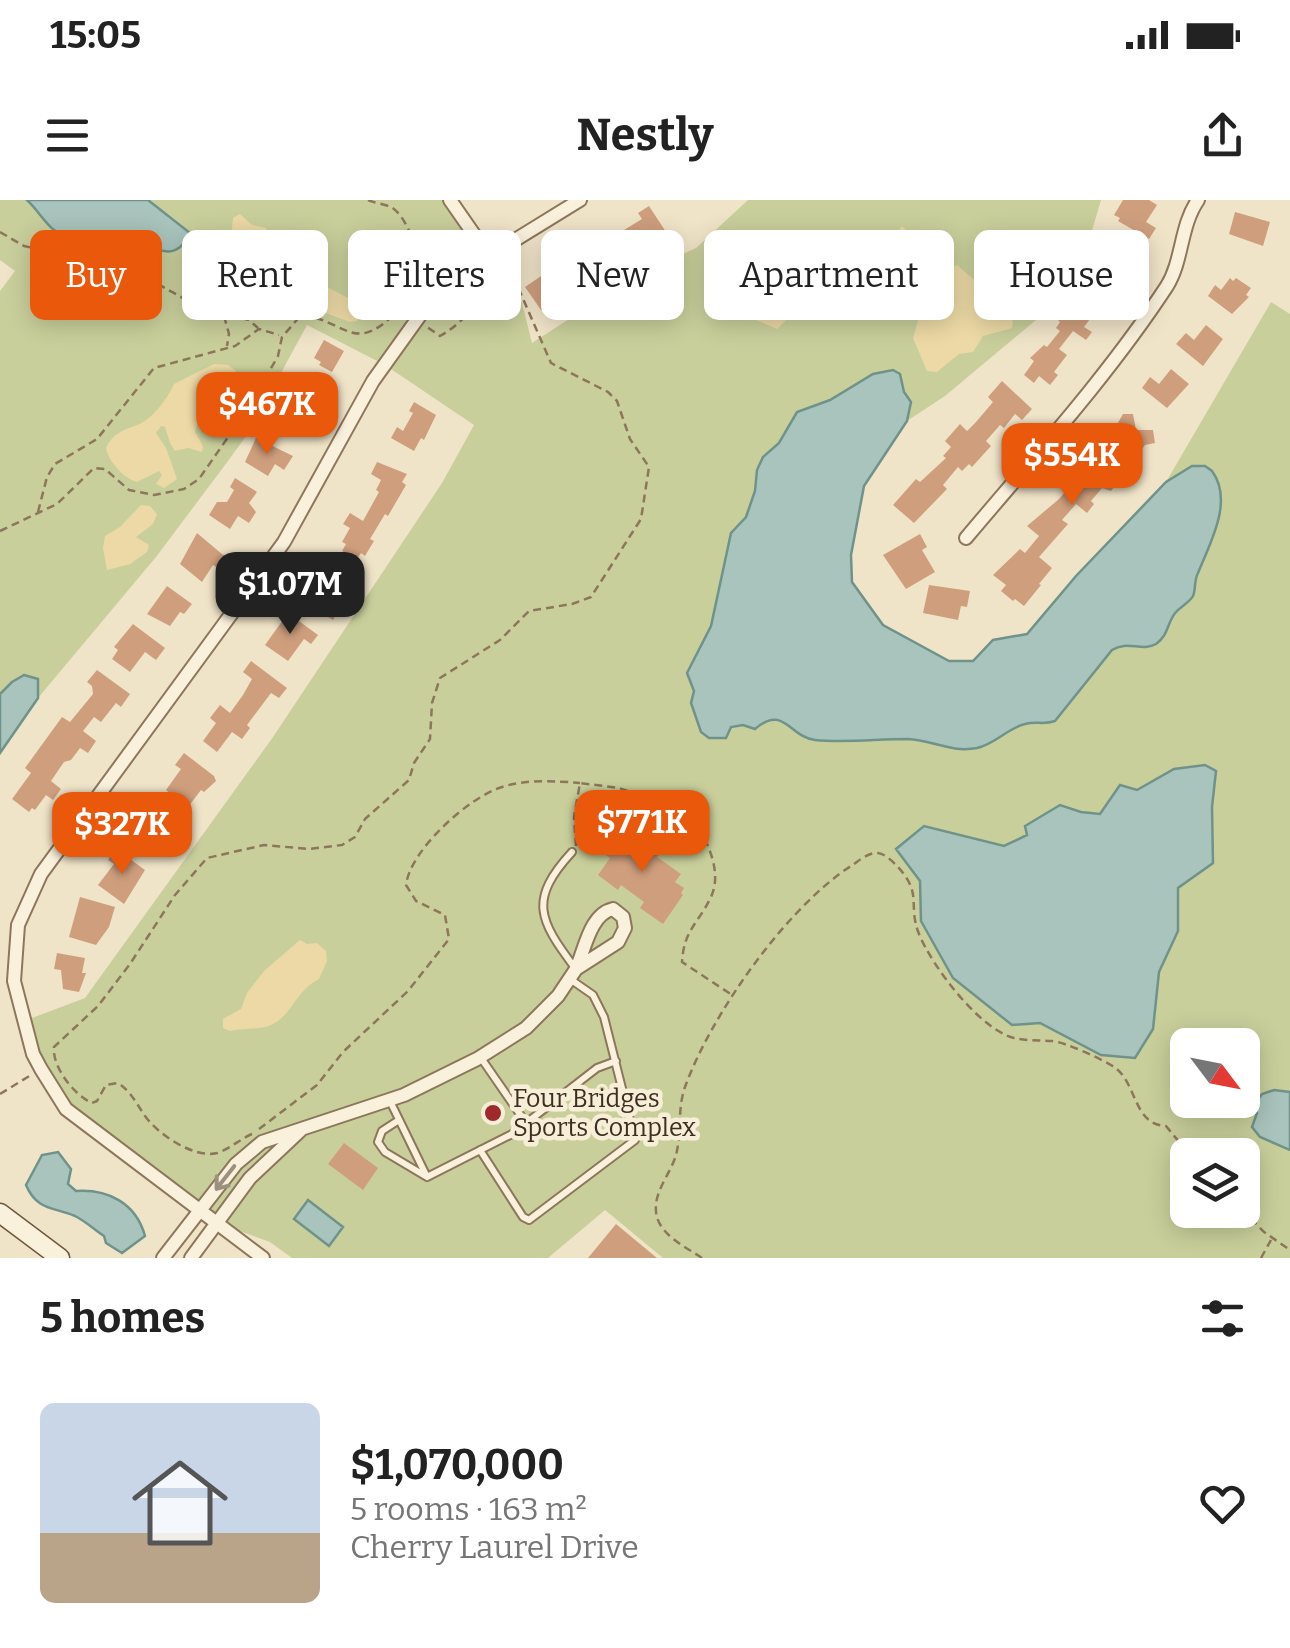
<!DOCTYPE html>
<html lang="en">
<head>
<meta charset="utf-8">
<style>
	body { margin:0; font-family:Bitter,serif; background:#f6f6f6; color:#222; height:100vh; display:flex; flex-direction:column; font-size:38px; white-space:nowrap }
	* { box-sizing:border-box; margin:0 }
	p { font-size:32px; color:#767676 }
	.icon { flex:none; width:55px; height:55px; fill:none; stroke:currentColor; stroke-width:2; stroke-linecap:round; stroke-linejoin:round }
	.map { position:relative; height:1058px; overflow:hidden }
	.drawer { display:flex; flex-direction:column; background:#fff; flex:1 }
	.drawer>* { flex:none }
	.guide { position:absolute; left:30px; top:30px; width:1230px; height:90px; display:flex; gap:20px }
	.needle { width:65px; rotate:122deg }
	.buttons { position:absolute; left:1170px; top:828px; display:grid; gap:20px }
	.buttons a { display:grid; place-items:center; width:90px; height:90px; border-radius:15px; background:#fff; box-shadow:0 5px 25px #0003; font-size:50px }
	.price { position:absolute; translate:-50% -85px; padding:0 22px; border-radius:20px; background:#ea580c; color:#fff; font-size:32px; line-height:65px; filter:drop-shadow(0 2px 5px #0008) }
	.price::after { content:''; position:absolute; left:50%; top:60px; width:30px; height:22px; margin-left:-15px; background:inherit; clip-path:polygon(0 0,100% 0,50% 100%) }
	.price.current { background:#222; color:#fff }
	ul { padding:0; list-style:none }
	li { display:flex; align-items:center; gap:30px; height:250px; padding:0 40px }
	li span { display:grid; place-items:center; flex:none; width:280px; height:200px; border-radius:15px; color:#555 }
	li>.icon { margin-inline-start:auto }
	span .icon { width:120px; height:120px; fill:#fffc; stroke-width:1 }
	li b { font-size:42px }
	h2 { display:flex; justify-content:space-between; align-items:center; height:120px; padding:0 40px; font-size:42px }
	.chip { padding:0 35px; border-radius:15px; background:#fff; box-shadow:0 5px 25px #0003; font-size:35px; line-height:90px }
	.chip.current { background:#ea580c; color:#fff }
	.status { display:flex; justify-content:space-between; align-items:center; height:70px; padding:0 50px; background:#fff; direction:ltr }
	.status svg { height:28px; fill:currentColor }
	header { display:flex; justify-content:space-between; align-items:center; height:130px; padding:0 40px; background:#fff; font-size:45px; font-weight:700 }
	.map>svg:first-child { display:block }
	.green { fill:#c9cf9b; fill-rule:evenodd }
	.sand { fill:#ecd9a5 }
	.water { fill:#a9c4bc; stroke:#6f938a; stroke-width:2.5 }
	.building { fill:#cf9f7d }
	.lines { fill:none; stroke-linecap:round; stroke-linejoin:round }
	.service-casing { stroke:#8d765c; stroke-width:10 }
	.minor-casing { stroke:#8d765c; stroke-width:16 }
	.secondary-casing { stroke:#6f573f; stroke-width:21 }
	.path { stroke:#8d765c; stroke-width:2.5; stroke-dasharray:8 5; stroke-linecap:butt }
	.service { stroke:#faf1dc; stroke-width:6 }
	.minor { stroke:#faf1dc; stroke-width:12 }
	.secondary { stroke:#faf1dc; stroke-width:18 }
	.oneway { stroke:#9c907e }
	.poi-dot { fill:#9e2a2b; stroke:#f7eed8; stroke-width:4 }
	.labels { text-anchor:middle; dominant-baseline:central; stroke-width:9; stroke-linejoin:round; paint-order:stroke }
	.poi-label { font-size:25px; fill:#3d2e20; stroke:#f7eed8; text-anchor:start }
</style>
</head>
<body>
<div class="status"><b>15:05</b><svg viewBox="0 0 49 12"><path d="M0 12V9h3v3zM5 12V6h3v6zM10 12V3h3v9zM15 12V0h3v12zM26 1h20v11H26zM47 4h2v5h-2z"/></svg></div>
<header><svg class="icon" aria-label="menu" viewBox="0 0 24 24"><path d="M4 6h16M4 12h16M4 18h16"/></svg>Nestly<svg class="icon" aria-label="share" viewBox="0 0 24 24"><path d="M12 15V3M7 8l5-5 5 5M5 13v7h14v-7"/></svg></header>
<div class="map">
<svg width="1290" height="1058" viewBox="0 0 1290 1058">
	<rect width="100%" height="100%" fill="#f0e4c8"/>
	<path class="green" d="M0,0H450L522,103L532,143L640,73L696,48L748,0H1101L1091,34L1036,120L945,196L907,221L864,286L851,355L852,382L882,425L949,461H973L993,440L1028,434L1076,376L1166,282L1271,102L1290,114V1058H663L605,1010L548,1058H292L270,1042L215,1022L66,909L41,869L24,821L85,798L273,537L442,283L474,225L385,165L307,125L249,232L228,261L156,357L38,498L0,553V91L15,71L0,60ZM1188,845H1242V900H1188ZM1188,955H1242V1010H1188Z"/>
	<path class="sand" d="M240,14L252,25L266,28L269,36L276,33L288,38L294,56L308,64L317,82L362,105L376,108V114H361L357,121L350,122L304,105L303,95L291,88L283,67L261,57L257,41L249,37L231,38L233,18Z
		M902,26L911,35C912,45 904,58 918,62L931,55L938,59L934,68L923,74L904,69L895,90L884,89L862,79L822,98L815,117L790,116L777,129L754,119L755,101L744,110L739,107L751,84L748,78L737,76L732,65L744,39L756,44L749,61L752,64L778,49L801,57L832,51L850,53C866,40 892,43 902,26Z
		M1068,30L1076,32L1079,37L1073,54L1043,78L1035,106L1023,112L1002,106L1000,110L1013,121L1012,128L983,136L973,152L959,154L937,172L927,171L913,138L918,121L916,111C945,104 933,93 943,71L957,65L973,79L984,81L1008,60L1016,73L1020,74L1023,54C1038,44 1052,37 1068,30Z
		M214,164L228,165L236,171L224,187L222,203L208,205C204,212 196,224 195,232L203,246L202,252L188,248L175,251L170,243L165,227L161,226L156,233L166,248L177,279L164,288L156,284L162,275L159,271L137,282C123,278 109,262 106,248C113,233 124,230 137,225C153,219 168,198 174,184Z
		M141,305L150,306L157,314L153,324L136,337L149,345L147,352L130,364L107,370L103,348L105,336L120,327Z
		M300,740L307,744L317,743L326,751L327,761L319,779C294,792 293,815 271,825C260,830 243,828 230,831L223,828V819L241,809L247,793L264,771Z"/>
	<path class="water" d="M27,0H148L190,33C173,70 148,41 124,35C107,39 69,42 54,30C44,22 37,9 27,0Z
		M893,170L900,174L904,192L911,202L907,221L864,286L851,355L852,382L883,425L949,461H973L993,440L1027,434L1076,376L1166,282L1192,266H1205L1212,271C1234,301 1210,343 1198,373C1194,380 1196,389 1193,396C1189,403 1181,406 1176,412C1167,422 1169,435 1156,444C1142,452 1127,440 1112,450L1055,521C1044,525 1036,521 1025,524C1008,528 995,544 977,548C951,553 932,540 908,539C877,539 845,543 815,540C789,537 784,504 755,529L743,525L731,527L726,538H709L701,532L691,503L694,491L687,473L711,426L731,333L746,317L755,291L757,270L763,257L779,243L797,212L830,200L873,174Z
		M24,475L38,479V498L0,553V494L12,482Z
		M1205,565L1216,571L1212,607L1213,663L1178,688V731L1159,772L1153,829L1135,858L1101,855L1040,823L1012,825L953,778L921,721L920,681L896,649L924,626L1004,646L1027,635L1025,626L1060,605L1081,612L1100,614L1120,585L1137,590L1174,569Z
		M1274,890L1290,892V950L1260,937L1252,927L1257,913L1254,905L1262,894Z
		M58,952L71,969L68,984L76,991C108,989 136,1003 145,1036L122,1053L106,1043L104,1036C95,1030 85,1021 75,1016C54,1007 37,1011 26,985L42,955Z
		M308,1000L343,1027L329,1046L294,1019Z"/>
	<path class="building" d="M1123,0H1149L1157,5L1146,22L1156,28L1149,39L1118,21L1120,18L1114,15Z
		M649,6L668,35L647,49L646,47L639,51L635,46L590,75L576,54L603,36L610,46L627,34L624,30L642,19L638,13Z
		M1235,12L1270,22L1263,46L1229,34Z
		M1121,46L1141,61L1127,85L1119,96L1113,92L1098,112L1096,111L1084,127L1092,132L1086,140L1073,131L1059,149L1067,155L1054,172L1058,175L1050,185L1039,176L1034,183L1024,175L1034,161L1030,158L1044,145L1047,147L1060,131L1056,128L1060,122L1058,120L1068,106L1080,97L1090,100L1102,84L1093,77V72L1101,60L1106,64Z
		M553,68L569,92L541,110L525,87Z
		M1230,78L1233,81L1236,78L1251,88L1246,95L1249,97L1232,114L1208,96L1215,85L1221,90Z
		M1206,125L1223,139L1203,166L1176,144L1186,133L1194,140Z
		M324,140L344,151L332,172L319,165L321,162L314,158Z
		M1171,169L1189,184L1167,208L1142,188L1150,177L1159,184Z
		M1002,181L1032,209L1022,220L1015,214L1004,228L1000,225L986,241L991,246L972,267L969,264L962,271L958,267L943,285L947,289L914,323L893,305L916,279L920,282L946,258L943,256L951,247L945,241L960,224L967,231L976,222L993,202L988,197Z
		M286,195L301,200L303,197L318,205L312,217L304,213L290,231L271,221Z
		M414,202L436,215L424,240L421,238L414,251L391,238L397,227L403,231L413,213L409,211Z
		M1123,214H1133L1136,230H1153L1155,243L1145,245L1111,291L1102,288L1091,301L1094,304L1087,313L1076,304L1062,320L1068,324L1039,357L1052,368L1039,384L1041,385L1024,406L1015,399L1013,401L1001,391L1006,385L993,375L1020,349L1025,353L1039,336L1027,326L1059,299L1076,279L1072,276L1080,266L1091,274L1106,256L1097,245L1106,234L1110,237Z
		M256,238L293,256L284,270L275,264L268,276L245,262Z
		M377,262L407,274L402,282L406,285L388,316L385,314L370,339L374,341L365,356L361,353L357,359L342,351L346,344L342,342L350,328L343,324L350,313L363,321L379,292L376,290L381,280L371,274Z
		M235,278L257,292L249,303L256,312L249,323L238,316L230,329L209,315L217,302H227L234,290L230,287Z
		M197,333L229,360L222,371L213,365L202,382L180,364Z
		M920,334L927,347L922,350L935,372L906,389L883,355Z
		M325,368L340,378L335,385L343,390L332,407L338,411L333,420L303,401Z
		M929,385L970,391L967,407L961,406L958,420L923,413Z
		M167,386L192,404L184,414L180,412L170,426L147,414Z
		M288,413L318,435L311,444L304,439L288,461L265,445Z
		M133,424L165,448L156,460L145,452L130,472L112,459L118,450L114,447Z
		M251,461L287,488L279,498L271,493L247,525L250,528L242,539L232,532L217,552L203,541L216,523L210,518L220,505L230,513L243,495L252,479L243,472Z
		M97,470L130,494L121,507L116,503L101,522L94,517L83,531L96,541L88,553L80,548L71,560L64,562L51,581L61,589L53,600L46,595L35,610L32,608L29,612L12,599L31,573L25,568L62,517L70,522L93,494L92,486L87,482Z
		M184,553L214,576L216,581L204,592L201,590L188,607L166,590L181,569L175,565Z
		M149,601L175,621L173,624L180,629L158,652L144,646L132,635L147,615L141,611Z
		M615,631L627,639L632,633L660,653L657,657L681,674L675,682L684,688L681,693L683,695L663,724L640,708L644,702L621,685L618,690L598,675L610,658L602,652Z
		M116,649L145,670L124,704L98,685L114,664L108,660Z
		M80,697L115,707L109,727L96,745L69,737Z
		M57,753L85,758L82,773H86L79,792L63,789L61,770L54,769Z
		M344,943L378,968L363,990L328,964Z
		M616,1024L657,1058H588Z"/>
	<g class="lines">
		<defs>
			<path id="service" d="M572,652C528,700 539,720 575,768
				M481,858L526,923
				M390,901L427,977L512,934L597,868L616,861
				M399,920L382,931L378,942L385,952L427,977
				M480,950L523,1017L529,1020L635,940L604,817L593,795L570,779"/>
			<path id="minor" d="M450,0L489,56
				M966,338C1035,256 1108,176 1167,86C1183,60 1180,26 1198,0
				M163,1058L236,964L262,942L404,895L477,859L526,828L558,796L576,769L618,742L625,728L623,717L613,709C590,714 585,749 576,769
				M191,1058L250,978L300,931
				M263,1058L66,909L41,869L33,854L14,781L18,725L41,674L284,342L373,181L421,114L489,56L580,0"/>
			<path id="secondary" d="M0,1013L60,1058"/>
		</defs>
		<use href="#service" class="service-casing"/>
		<use href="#minor" class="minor-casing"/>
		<use href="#secondary" class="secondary-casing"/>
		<path class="path" d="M368,0C375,3 384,4 391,7C400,12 406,24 410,33C424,59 423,83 404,108
			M0,32L24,46L76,58L117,61L197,106L249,120L258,128
			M224,116L229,134L227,146
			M38,312L47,277L55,264L97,239L154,168L235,146L259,129L279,135
			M0,331L57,304L94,268L105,269L129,290L154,295L184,289L199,279L249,207L278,156L282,137L302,114C352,125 354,154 399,110L404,108L409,112
			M576,646L574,617L580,583L619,588L688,611C704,635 725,670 710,699C697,725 684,730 682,762L732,795
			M0,894L31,875
			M259,929L317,885L343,852L408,791L449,739L445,715L416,701L406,685C410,650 469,597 502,587C526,579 555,581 580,583
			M252,934C240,939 230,949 217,953C194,959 155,933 143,913C135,901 131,892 118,883L106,885L97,901L92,903C74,895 52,867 54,847L98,806L130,764L175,695L207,658L264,645L309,649L342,645L355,637L365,619L409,580L414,563L430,539L432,503L440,478L500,440L529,411L572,404L591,397L641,319L649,267L630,239L617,201L608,192L551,163L517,85L506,80C481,95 466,122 440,136L427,127
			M1242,1009L1264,1032L1290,1050
			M702,1058C686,1047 657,1034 656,1011C654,991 671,973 676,955C682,932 677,910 685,887C711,815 786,708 851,666C859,661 868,652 878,653C885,654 891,660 896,665C924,694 907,704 919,734C932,766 979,829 1014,838C1026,841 1039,840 1052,841C1065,842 1102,859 1114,867C1137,882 1133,925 1166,926L1190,955
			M1261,1058L1271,1040"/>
		<use href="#service" class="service"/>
		<use href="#minor" class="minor"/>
		<use href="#secondary" class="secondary"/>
	</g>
	<defs><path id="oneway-shaft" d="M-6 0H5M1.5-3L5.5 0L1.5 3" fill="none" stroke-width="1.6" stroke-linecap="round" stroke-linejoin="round" transform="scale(2.5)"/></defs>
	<use class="oneway" href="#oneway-shaft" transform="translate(225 978) rotate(128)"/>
	<circle class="poi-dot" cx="493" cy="913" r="10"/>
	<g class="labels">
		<g class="poi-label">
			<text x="513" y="899">Four Bridges<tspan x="513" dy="29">Sports Complex</tspan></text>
		</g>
	</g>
</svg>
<div class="buttons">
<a><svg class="needle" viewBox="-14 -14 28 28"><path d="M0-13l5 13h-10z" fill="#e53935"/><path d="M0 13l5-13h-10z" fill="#767676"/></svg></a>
<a><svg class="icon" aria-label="layers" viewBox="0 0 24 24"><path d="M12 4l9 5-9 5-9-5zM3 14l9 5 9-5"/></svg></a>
</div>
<b class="price" style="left:267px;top:257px">$467K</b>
<b class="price" style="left:1072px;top:308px">$554K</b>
<b class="price current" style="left:290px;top:437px">$1.07M</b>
<b class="price" style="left:642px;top:675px">$771K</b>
<b class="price" style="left:122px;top:677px">$327K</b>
<div class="guide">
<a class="chip current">Buy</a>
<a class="chip">Rent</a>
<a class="chip">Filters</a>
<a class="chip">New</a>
<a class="chip">Apartment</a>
<a class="chip">House</a>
</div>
</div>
<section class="drawer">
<h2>5 homes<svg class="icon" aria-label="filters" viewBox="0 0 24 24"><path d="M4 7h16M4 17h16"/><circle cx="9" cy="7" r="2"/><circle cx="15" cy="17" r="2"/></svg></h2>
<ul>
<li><span style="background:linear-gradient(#c9d6e8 65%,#b9a48a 0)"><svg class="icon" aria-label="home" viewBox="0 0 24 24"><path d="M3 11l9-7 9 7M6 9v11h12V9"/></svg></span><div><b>$1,070,000</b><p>5 rooms · 163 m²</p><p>Cherry Laurel Drive</p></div><svg class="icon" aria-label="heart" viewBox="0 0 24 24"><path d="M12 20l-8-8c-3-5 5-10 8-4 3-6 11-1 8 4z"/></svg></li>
</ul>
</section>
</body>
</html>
